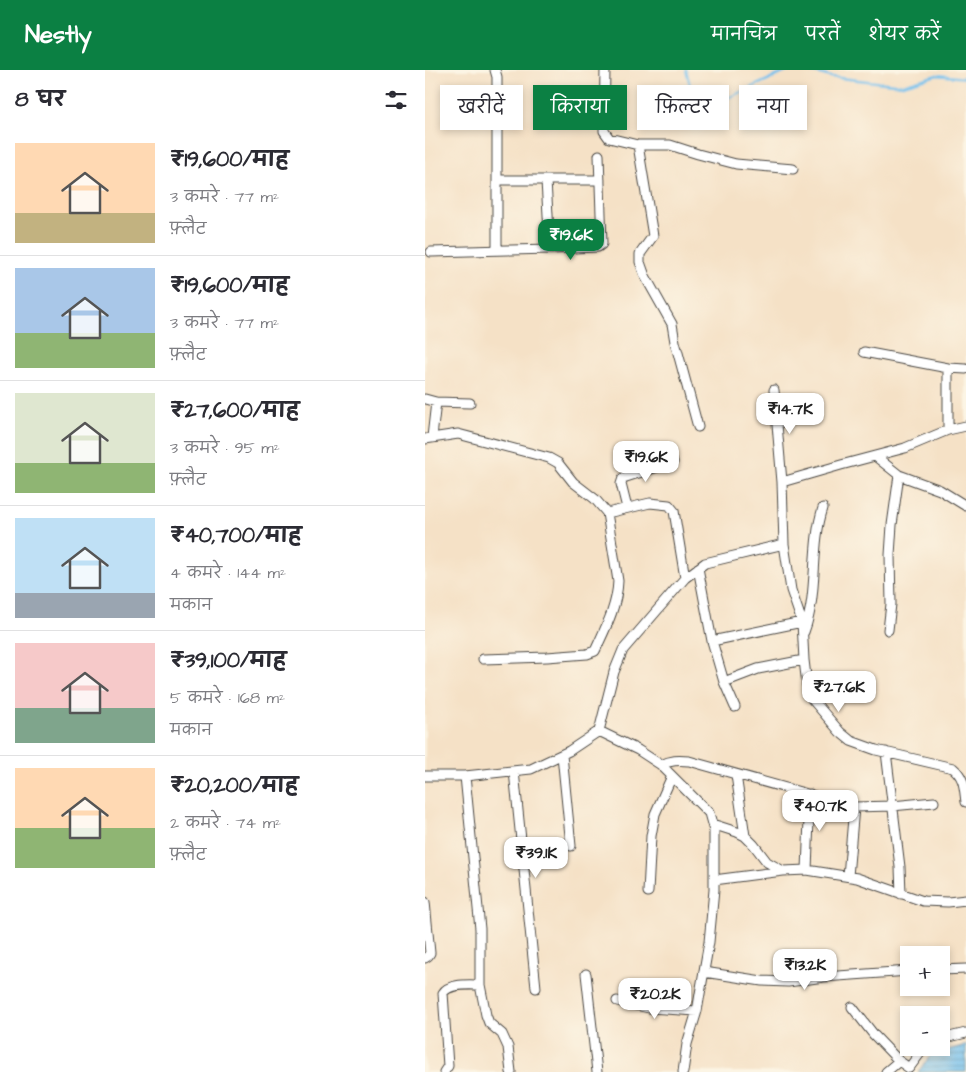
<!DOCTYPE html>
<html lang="hi">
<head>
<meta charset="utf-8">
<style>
	body { margin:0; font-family:"Architects Daughter","Playpen Sans Deva",sans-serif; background:#f7f7f7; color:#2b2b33; height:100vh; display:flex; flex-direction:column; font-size:19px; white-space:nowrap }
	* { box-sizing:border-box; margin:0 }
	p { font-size:16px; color:#7c7c81 }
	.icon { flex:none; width:28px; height:28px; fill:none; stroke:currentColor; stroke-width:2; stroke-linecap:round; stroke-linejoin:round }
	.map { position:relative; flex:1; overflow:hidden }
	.drawer { display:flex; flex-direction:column; background:#fff; width:425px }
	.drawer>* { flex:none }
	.guide { position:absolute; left:15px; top:15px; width:450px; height:45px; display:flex; gap:10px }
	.buttons { position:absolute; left:475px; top:876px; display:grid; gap:10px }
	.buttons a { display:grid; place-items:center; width:50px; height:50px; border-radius:0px; background:#fff; box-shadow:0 2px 8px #0003; font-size:25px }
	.price { position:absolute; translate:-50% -42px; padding:0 11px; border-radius:10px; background:#fff; color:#222; font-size:16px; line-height:32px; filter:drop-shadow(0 1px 2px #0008) }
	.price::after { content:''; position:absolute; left:50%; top:30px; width:15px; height:11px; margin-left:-8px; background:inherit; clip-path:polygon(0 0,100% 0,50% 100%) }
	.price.active { background:#0b8043; color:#fff }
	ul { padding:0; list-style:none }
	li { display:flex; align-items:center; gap:15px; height:125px; padding:0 15px }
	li+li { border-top:1px solid #e1e1e2 }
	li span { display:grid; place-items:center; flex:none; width:140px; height:100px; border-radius:0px; color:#555 }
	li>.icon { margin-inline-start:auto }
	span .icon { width:60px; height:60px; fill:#fffc; stroke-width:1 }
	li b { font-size:21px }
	h2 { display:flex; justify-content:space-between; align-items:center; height:60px; padding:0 15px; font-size:21px }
	.chip { padding:0 18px; border-radius:0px; background:#fff; box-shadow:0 2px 8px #0003; font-size:18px; line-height:45px }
	.chip.active { background:#0b8043; color:#fff }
	header { display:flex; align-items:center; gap:30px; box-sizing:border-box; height:70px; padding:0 25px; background:#0b8043; color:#fff }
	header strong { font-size:24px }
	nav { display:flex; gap:28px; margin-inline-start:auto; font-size:18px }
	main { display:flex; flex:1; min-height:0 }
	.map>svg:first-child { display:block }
	.water { fill:url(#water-rules); stroke:#50768c }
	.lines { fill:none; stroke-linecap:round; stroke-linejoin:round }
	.stream { stroke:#74c0ed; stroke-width:2.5 }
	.minor-casing { stroke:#494642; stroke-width:11 }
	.minor { stroke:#fff; stroke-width:9 }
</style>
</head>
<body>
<header>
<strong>Nestly</strong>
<nav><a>मानचित्र</a><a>परतें</a><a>शेयर करें</a></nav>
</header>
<main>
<section class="drawer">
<h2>8 घर<svg class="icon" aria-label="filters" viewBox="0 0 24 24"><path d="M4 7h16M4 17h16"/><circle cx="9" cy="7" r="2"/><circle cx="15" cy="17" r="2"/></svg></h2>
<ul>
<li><span style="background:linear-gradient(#ffd9b3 70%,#c2b280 0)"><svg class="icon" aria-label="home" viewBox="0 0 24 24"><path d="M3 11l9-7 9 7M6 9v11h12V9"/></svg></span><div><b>₹19,600/माह</b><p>3 कमरे · 77 m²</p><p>फ़्लैट</p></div></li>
<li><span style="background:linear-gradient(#a9c7e8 65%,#8fb573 0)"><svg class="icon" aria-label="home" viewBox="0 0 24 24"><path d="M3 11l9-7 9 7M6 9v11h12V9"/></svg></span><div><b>₹19,600/माह</b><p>3 कमरे · 77 m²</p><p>फ़्लैट</p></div></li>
<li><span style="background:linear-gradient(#dfe7d0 70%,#8fb573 0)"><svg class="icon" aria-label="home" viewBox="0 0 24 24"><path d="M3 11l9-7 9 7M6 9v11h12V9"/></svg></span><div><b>₹27,600/माह</b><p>3 कमरे · 95 m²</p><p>फ़्लैट</p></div></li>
<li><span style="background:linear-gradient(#bfe0f5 75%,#9aa5b1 0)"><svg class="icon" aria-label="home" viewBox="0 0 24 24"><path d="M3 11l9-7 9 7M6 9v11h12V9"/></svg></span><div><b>₹40,700/माह</b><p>4 कमरे · 144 m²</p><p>मकान</p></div></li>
<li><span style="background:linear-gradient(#f6c9c9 65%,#7fa58c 0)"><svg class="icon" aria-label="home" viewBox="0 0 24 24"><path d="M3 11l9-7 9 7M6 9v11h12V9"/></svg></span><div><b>₹39,100/माह</b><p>5 कमरे · 168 m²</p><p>मकान</p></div></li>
<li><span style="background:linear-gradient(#ffd9b3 60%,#8fb573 0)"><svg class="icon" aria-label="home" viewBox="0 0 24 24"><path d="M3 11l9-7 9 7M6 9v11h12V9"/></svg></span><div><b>₹20,200/माह</b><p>2 कमरे · 74 m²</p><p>फ़्लैट</p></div></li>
</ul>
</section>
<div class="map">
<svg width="541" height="1002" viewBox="0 0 541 1002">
	<defs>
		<pattern id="water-rules" width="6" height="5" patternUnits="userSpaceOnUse" patternTransform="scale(1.25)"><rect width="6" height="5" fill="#74c0ed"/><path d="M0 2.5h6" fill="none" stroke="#5f9cc0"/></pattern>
	</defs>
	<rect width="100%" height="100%" fill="#fcf5e5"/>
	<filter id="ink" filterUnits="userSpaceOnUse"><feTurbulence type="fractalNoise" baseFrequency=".02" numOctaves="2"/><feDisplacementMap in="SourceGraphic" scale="10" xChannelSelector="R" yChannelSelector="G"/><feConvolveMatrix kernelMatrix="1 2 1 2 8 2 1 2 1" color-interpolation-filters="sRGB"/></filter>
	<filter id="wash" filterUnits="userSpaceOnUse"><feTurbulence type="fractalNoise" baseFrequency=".0096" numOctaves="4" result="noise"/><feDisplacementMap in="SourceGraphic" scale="20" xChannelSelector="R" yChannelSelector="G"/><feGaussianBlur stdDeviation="1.12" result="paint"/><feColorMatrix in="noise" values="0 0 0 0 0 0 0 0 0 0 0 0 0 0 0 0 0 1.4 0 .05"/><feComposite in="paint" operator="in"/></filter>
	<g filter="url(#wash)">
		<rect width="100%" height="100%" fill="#f5e1c6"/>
		<path class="water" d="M541,975V1002H493L507,984Z"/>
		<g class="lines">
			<path class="stream" d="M261,0L268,26L296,31L365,0
				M380,0L406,7L478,15L512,5L541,8"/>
		</g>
	</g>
	<g filter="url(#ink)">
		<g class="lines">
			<defs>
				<path id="minor" d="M70,0L72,7V180
					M180,0L179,61L184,68L213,75L228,166L215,184V192L220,206L247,254L250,272L273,357
					M213,75H245L273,84L311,94L368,99
					M72,110H175
					M121,111L125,179
					M6,182L125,179L173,177L177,174L174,85
					M439,282L523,298L541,299
					M349,320L357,412
					M0,329L11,332L45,333
					M523,360V298
					M7,367L11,332
					M0,369L33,364L124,388L133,393L148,412L170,429L182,443L193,511C192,537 180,559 170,581L162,584L122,587L58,589
					M450,386L474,405L515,420L541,436
					M202,438L196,414L198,408L248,392
					M182,443L225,433L244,435L249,441L260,508
					M359,474L366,520L377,552L379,590L382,615L387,629L415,662L426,671L451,680L528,698C540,708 539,718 541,732
					M273,498L287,571L299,612L310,637
					M463,560L466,534L465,485L467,455L474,405
					M379,562C394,522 385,478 398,438
					M287,571L377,552
					M299,612L333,599L379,590
					M174,661L213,680L236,695L284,743L289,761V820L284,872L272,941L262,974L258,1002
					M461,682L475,797L476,824
					M137,685L146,776
					M236,695C246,690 253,690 264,691L429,737L423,806
					M89,701L111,918
					M311,705L320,766
					M0,706H40L106,699L144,681L174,661L189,602L198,580L260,508L280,493L359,474L357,412L416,395L480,378L523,360L541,356
					M40,706L55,859V915L61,945L64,953L77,964L83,977L86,1002
					M429,737L467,736L509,732
					M287,754L312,762L320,766L329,775L342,792L358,801L382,800L432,808L498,831L523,832L541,830
					M382,800L385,724
					M289,810L358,801
					M223,822L226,766L230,744L247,706
					M0,832L5,883L3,886L0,888
					M516,900L541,899
					M279,902L337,911L363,912L399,907L484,901
					M161,904L172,1002
					M192,931L224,938L272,941
					M427,937L449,965L474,991
					M516,969L541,963
					M19,1002L23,996L18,923C24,913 44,915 55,915
					M461,1002L474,991L484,998L499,978"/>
			</defs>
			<use href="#minor" class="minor-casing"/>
			<use href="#minor" class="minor"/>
		</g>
	</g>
</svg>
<div class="buttons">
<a>+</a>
<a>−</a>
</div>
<b class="price active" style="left:146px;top:191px">₹19.6K</b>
<b class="price" style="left:365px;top:365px">₹14.7K</b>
<b class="price" style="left:221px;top:413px">₹19.6K</b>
<b class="price" style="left:414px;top:643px">₹27.6K</b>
<b class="price" style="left:395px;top:762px">₹40.7K</b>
<b class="price" style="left:111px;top:809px">₹39.1K</b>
<b class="price" style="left:380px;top:921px">₹13.2K</b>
<b class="price" style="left:230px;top:950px">₹20.2K</b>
<div class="guide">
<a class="chip">खरीदें</a>
<a class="chip active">किराया</a>
<a class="chip">फ़िल्टर</a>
<a class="chip">नया</a>
</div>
</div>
</main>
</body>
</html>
